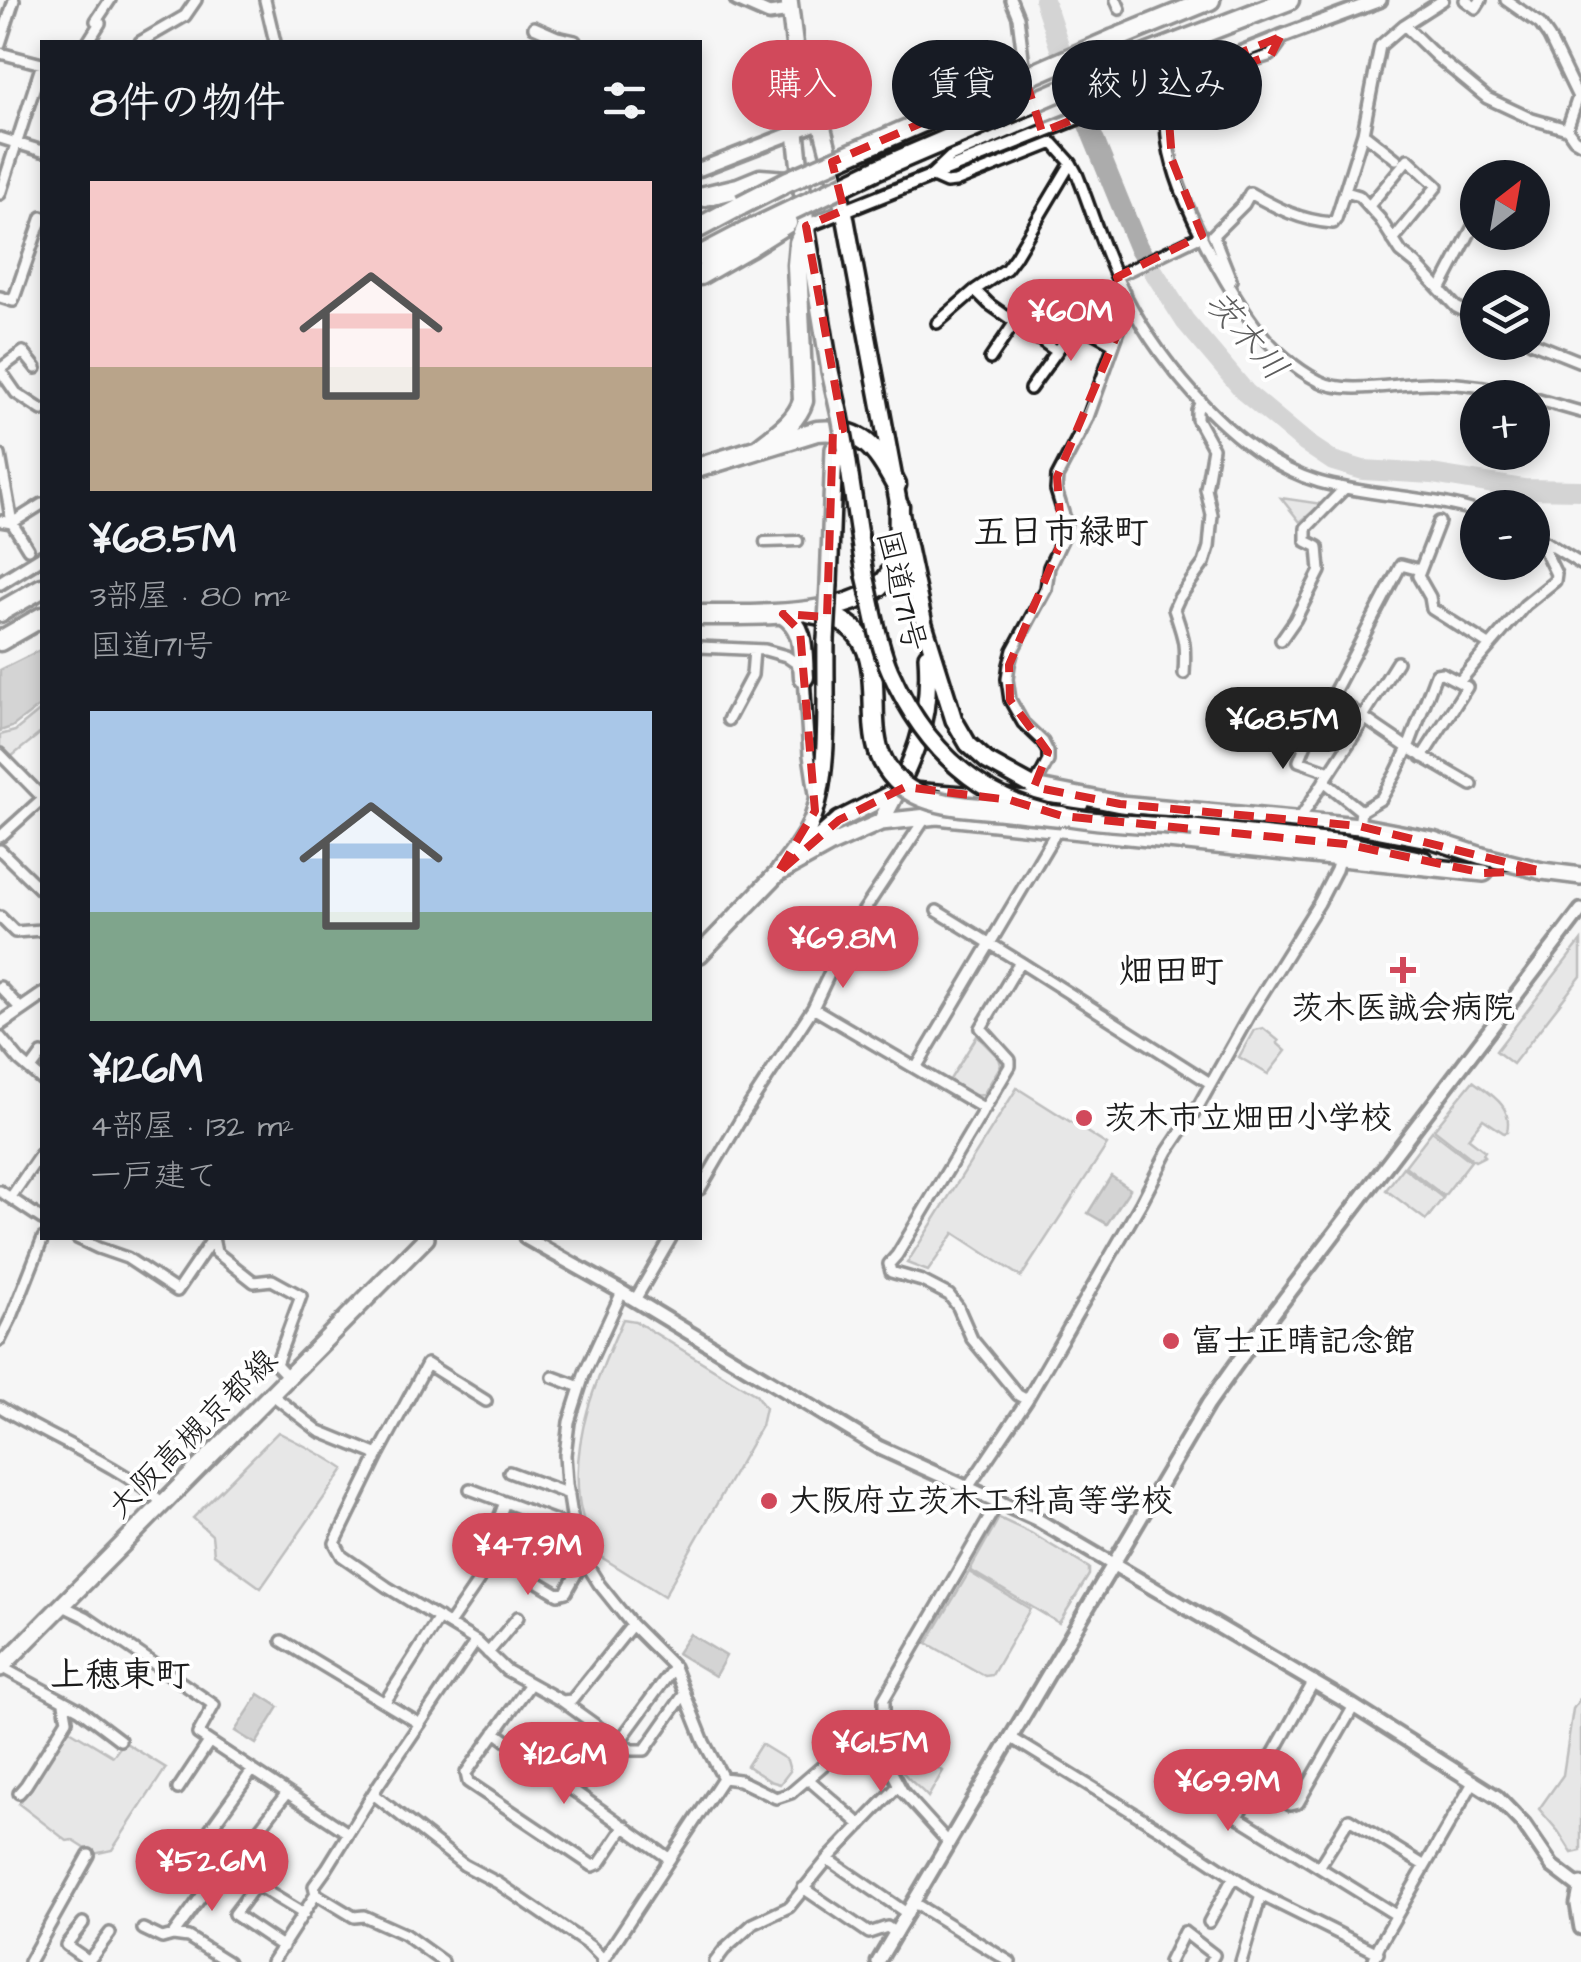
<!DOCTYPE html>
<html lang="ja">
<head>
<meta charset="utf-8">
<style>
	body { margin:0; font-family:"Architects Daughter","Klee One",sans-serif; background:#242831; color:#f1f3f6; height:100vh; display:flex; flex-direction:column; font-size:38px; white-space:nowrap }
	* { box-sizing:border-box; margin:0 }
	p { font-size:32px; color:#9ea1a6 }
	.icon { flex:none; width:55px; height:55px; fill:none; stroke:currentColor; stroke-width:2; stroke-linecap:round; stroke-linejoin:round }
	.map { position:relative; flex:1; overflow:hidden }
	.side { position:absolute; left:40px; top:40px; width:662px; height:1200px; display:flex; flex-direction:column; background:#171b24; border-radius:0px; box-shadow:0 5px 15px #0003 }
	.side>* { flex:none }
	.hud { position:absolute; left:732px; top:40px; width:698px; height:90px; display:flex; gap:20px }
	.needle { width:65px; rotate:31deg }
	.buttons { position:absolute; left:1460px; top:160px; display:grid; gap:20px }
	.buttons a { display:grid; place-items:center; width:90px; height:90px; border-radius:50%; background:#171b24; box-shadow:0 5px 15px #0003; font-size:50px }
	.price { position:absolute; translate:-50% -85px; padding:0 22px; border-radius:35px; background:#d1495b; color:#fff; font-size:32px; line-height:65px; filter:drop-shadow(0 2px 5px #0008) }
	.price::after { content:''; position:absolute; left:50%; top:60px; width:30px; height:22px; margin-left:-15px; background:inherit; clip-path:polygon(0 0,100% 0,50% 100%) }
	.price.selected { background:#222; color:#fff }
	ul { padding:0; list-style:none }
	li { display:grid; align-content:center; gap:20px; height:530px; padding:0 50px }
	li span { display:grid; place-items:center; height:310px; border-radius:0px; color:#555 }
	li>.icon { margin-inline-start:auto }
	span .icon { width:180px; height:180px; fill:#fffc; stroke-width:1 }
	li b { font-size:42px }
	h2 { display:flex; justify-content:space-between; align-items:center; height:120px; padding:0 50px; font-size:42px }
	.pill { padding:0 35px; border-radius:45px; background:#171b24; box-shadow:0 5px 15px #0003; font-size:35px; line-height:90px }
	.pill.selected { background:#d1495b; color:#fff }
	.map>svg:first-child { display:block }
	.green { fill:#d6d6d6; stroke:#797979; stroke-width:2.5 }
	.water { fill:#acacac; stroke:#727272; stroke-width:2.5 }
	.lines { fill:none; stroke-linecap:round; stroke-linejoin:round }
	.river { stroke:#acacac; stroke-width:20 }
	.minor-tunnel { stroke:#d5d5d5; stroke-width:9; stroke-dasharray:9 4.5; stroke-linecap:butt }
	.pedestrian-casing { stroke:#1c1c1c; stroke-width:15 }
	.minor-casing { stroke:#1c1c1c; stroke-width:16 }
	.tertiary-casing { stroke:#1c1c1c; stroke-width:19 }
	.primary-casing { stroke:#1c1c1c; stroke-width:22 }
	.trunk-casing { stroke:#1c1c1c; stroke-width:22 }
	.motorway-casing { stroke:#1c1c1c; stroke-width:25 }
	.pedestrian { stroke:#fff; stroke-width:8 }
	.minor { stroke:#fff; stroke-width:9 }
	.tertiary { stroke:#fff; stroke-width:11 }
	.primary { stroke:#fff; stroke-width:15 }
	.trunk { stroke:#fff; stroke-width:15 }
	.motorway { stroke:#fff; stroke-width:18 }
	.trunk-bridge-casing { stroke:#1c1c1c; stroke-width:22; stroke-linecap:butt }
	.motorway-bridge-casing { stroke:#1c1c1c; stroke-width:25; stroke-linecap:butt }
	.trunk-bridge { stroke:#fff; stroke-width:15 }
	.motorway-bridge { stroke:#fff; stroke-width:18 }
	.marked { fill:none; stroke:#d62828; stroke-width:8; stroke-dasharray:20 12; stroke-linejoin:round }
	.poi-dot { fill:#d1495b; stroke:#fff; stroke-width:4 }
	.labels { text-anchor:middle; dominant-baseline:central; stroke-width:8; stroke-linejoin:round; paint-order:stroke }
	.street-label { font-size:32px; fill:#1c1c1c; stroke:#fff }
	.poi-label { font-size:32px; font-weight:bold; fill:#1c1c1c; stroke:#fff; text-anchor:start }
	.water-label { font-size:35px; font-style:italic; fill:#5d5d5d; stroke:#fff }
	.neighbourhood-label { font-size:35px; font-weight:bold; fill:#1c1c1c; stroke:#fff }
</style>
</head>
<body>
<div class="map">
<svg width="1581" height="1962" viewBox="0 0 1581 1962">
	<rect width="100%" height="100%" fill="#f6f6f6"/>
	<filter id="ink" filterUnits="userSpaceOnUse"><feTurbulence type="fractalNoise" baseFrequency=".01" numOctaves="2"/><feDisplacementMap in="SourceGraphic" scale="20" xChannelSelector="R" yChannelSelector="G"/><feConvolveMatrix kernelMatrix="1 2 1 2 8 2 1 2 1" color-interpolation-filters="sRGB"/></filter>
	<g filter="url(#ink)">
		<path class="green" d="M1281,498L1322,504L1300,522Z
			M42,709V732L11,757L0,749V735L15,731Z
			M1581,941V976L1513,1064L1496,1051Z
			M1263,1028L1279,1041L1277,1043L1286,1051L1268,1074L1239,1057L1254,1030Z
			M977,1036L999,1058L1001,1065L983,1095L973,1096L949,1081Z
			M1473,1081C1491,1095 1513,1105 1507,1132L1504,1133L1483,1119L1468,1138L1485,1151L1483,1154L1485,1156L1475,1161L1434,1129Z
			M1017,1088L1107,1145L1021,1277L954,1233L928,1271L907,1263Z
			M1432,1131L1471,1161L1444,1196L1405,1166Z
			M1403,1167L1443,1198L1426,1220L1386,1190Z
			M623,1319L635,1321L756,1395L765,1408L761,1426L664,1596L593,1552C588,1535 581,1516 579,1499C571,1435 598,1376 623,1319Z
			M278,1432C300,1444 323,1454 344,1469L261,1588L214,1554L212,1535L193,1518Z
			M999,1518L1031,1533L1089,1568V1575L1059,1623L970,1570Z
			M969,1572L1030,1609L992,1675L985,1676L927,1643Z
			M1581,1697V1851L1572,1853L1558,1831L1539,1809L1563,1775L1573,1709Z
			M68,1729L113,1756L124,1742L166,1768L112,1850L94,1854L72,1840L67,1841L19,1804Z
			M761,1744L787,1760L790,1771L780,1784L770,1781L747,1766Z
			M899,1744L943,1771L928,1797C912,1779 896,1775 895,1747Z"/>
		<path class="water" d="M42,649V704L12,727L0,731V670Z
			M1111,1176L1130,1189L1107,1224L1088,1213Z
			M690,1634L726,1656L715,1676L677,1653Z
			M259,1694L279,1707L256,1744L235,1731Z"/>
		<g class="lines">
			<path class="river" d="M1044,0L1073,88L1138,247L1185,321L1246,393L1306,443L1333,461L1363,470L1432,474L1524,489L1581,490"/>
			<path class="minor-tunnel" d="M1120,9L1151,91"/>
			<defs>
				<path id="pedestrian" d="M765,542L798,541"/>
				<path id="minor" d="M265,0L275,42
					M1011,0L1018,17L1026,81L1038,119L950,157L930,176L946,183L955,182L1053,143L1071,163L1077,174C1093,214 1105,257 1125,295C1163,368 1238,458 1319,482C1371,497 1426,495 1478,512
					M1116,0L1120,9
					M1465,0L1476,8L1481,0
					M1506,0L1540,24L1549,37L1578,97L1567,129
					M1404,25L1436,56L1487,98L1532,119L1567,129L1574,139L1581,143
					M534,27L557,37L575,41
					M1280,37L1279,44L1271,55C1252,61 1184,82 1174,97C1141,143 1225,286 1255,326C1271,347 1295,369 1319,381C1347,396 1401,382 1432,383C1466,383 1498,388 1530,398
					M88,42L100,23L96,21L110,0
					M140,42L185,16L196,0
					M0,44L14,0
					M0,53L42,64L0,194
					M1155,99L1165,124
					M1363,133L1396,159
					M0,138L42,151
					M1346,192L1359,196L1380,219L1401,252L1416,264L1456,307L1478,318
					M1369,206L1408,159L1437,186L1393,240
					M1117,276L1202,235
					M1231,280L1213,235L1244,204L1250,193C1277,208 1301,221 1333,223L1336,219L1363,133L1380,46L1404,25L1443,0
					M975,290L989,304L1056,351
					M1440,290L1478,217
					M0,297L13,301L42,217
					M937,323L975,290L1006,269L1015,257L1071,163
					M1531,342L1581,362
					M990,359L1015,322
					M0,369L23,352L36,368
					M0,370L16,393L42,410
					M1030,389L1073,329H1087L1114,344
					M1532,398L1581,412
					M0,455L12,523L42,504
					M0,521L12,523L28,549
					M1439,522L1418,576L1430,597L1432,609L1489,645
					M1539,538L1581,564
					M1420,570L1401,565L1332,696L1408,748L1472,785
					M1281,640L1295,620L1320,571L1318,547L1306,541V528L1345,488
					M700,647L765,650L786,656L796,663L804,677L809,755L815,794
					M1184,674C1186,642 1184,639 1174,609L1179,598L1204,563L1209,547L1212,515L1206,489L1213,448L1197,419V411L1201,401
					M1362,718L1397,662
					M728,720L752,675L754,650
					M1309,736L1299,761L1330,772
					M0,754L42,797
					M1422,757L1467,687L1459,682
					M1324,781L1361,811
					M1034,787L1048,761V752L1043,742L1023,723L1010,700L1007,679L1009,665L1013,650L1046,589L1049,567L1062,540L1066,522L1056,490L1057,477L1087,420L1121,325L1125,295
					M926,817L847,936L813,1008L985,1109
					M1299,820L1364,720
					M1359,826L1361,811L1381,799L1396,773L1408,748L1436,674L1442,673L1459,682L1525,605L1555,581L1556,574L1538,537
					M0,837L42,799
					M0,850L42,891
					M937,911L1020,962
					M0,917L15,932L42,930
					M0,987L21,1009
					M0,1037L20,1061L42,1080
					M916,1068L1059,827
					M31,1069L42,1054
					M700,1189L745,1112L813,1008
					M0,1191L42,1219
					M11,1197L42,1152
					M77,1238L98,1248L127,1258L177,1291L213,1238
					M213,1238L216,1252L254,1282L272,1280L301,1296L276,1364L288,1377
					M622,1292L585,1372L569,1422L565,1455L567,1484L576,1541L584,1560L599,1584L632,1625L674,1667L704,1742L723,1778
					M635,1300L671,1238
					M0,1340L13,1314L43,1238
					M553,1377L580,1387
					M271,1394L319,1431L378,1455
					M1027,1400L1018,1395L972,1339L958,1307L949,1295L922,1281L891,1272L889,1264L897,1255L1010,1066V1060L981,1028L1020,962L1210,1083
					M486,1401L427,1364L378,1455L335,1543L342,1556L387,1587L476,1641L506,1670L562,1701L572,1700L632,1625
					M0,1407C54,1440 114,1462 163,1503
					M509,1472L569,1494
					M470,1489L574,1528
					M967,1489L1027,1400L1141,1203L1168,1151L1199,1105L1251,1012L1319,903L1336,870L1340,856
					M554,1521L529,1567L531,1578L558,1594L566,1592L584,1560
					M61,1605L86,1617L214,1705L198,1734L348,1833
					M449,1624L480,1579L474,1570L487,1550L505,1502
					M282,1641L420,1724
					M488,1653L518,1617
					M1,1667L79,1709L120,1740
					M674,1667L619,1742L632,1750H645L685,1693
					M1314,1681L1238,1817L1396,1915
					M530,1684L466,1773L468,1782L593,1866L600,1863L625,1826
					M562,1701L601,1729L567,1786L670,1859
					M385,1702L439,1618
					M495,1732L567,1786
					M1010,1737L1181,1842L1261,1895L1378,1953
					M723,1778L739,1780L776,1798L791,1793L883,1714
					M808,1779L861,1825
					M1256,1784L1290,1805L1298,1803L1354,1706
					M178,1789L209,1742
					M19,1793L26,1785L67,1720L64,1703
					M373,1794L464,1865L498,1883L590,1946L604,1960
					M210,1829L252,1771
					M254,1836L286,1794
					M949,1843L902,1791L887,1763L884,1741V1699L999,1501
					M828,1859L908,1914
					M1319,1867L1349,1819L1425,1866
					M803,1888L869,1933L887,1927L896,1933
					M316,1894L354,1917L364,1916L404,1934L443,1962
					M914,1903L1010,1962
					M1209,1922L1233,1878
					M83,1923L66,1945L89,1961
					M143,1929L162,1938L173,1935L188,1937L228,1962
					M173,1935L220,1871
					M283,1947L234,1914L256,1885L304,1914
					M29,1962L89,1855
					M88,1962L110,1933
					M272,1962L316,1894L314,1886L327,1868L379,1784L476,1641
					M602,1962L723,1778
					M715,1962L724,1950L753,1924L789,1907L828,1859L898,1786
					M1169,1962L1184,1932L1214,1955L1210,1962
					M1241,1962L1261,1895
					M1373,1962L1379,1946L1474,1781"/>
				<path id="tertiary" d="M737,0L769,14L790,11
					M700,169L821,122
					M806,226L1280,37L1380,0
					M0,583L42,557
					M0,1024L42,995
					M526,1238L622,1292L878,1447L1036,1519L1347,1702L1497,1797L1524,1825L1552,1866L1581,1888
					M1581,1884L1577,1904L1581,1928
					M878,1962L1208,1404L1257,1335L1581,910"/>
				<path id="primary" d="M700,954L777,874
					M0,1668L426,1238"/>
				<path id="trunk" d="M789,0L795,48L796,132L806,226L830,371L840,416
					M795,48L821,122L844,210L899,506L924,624L954,720L968,744L987,761L1034,787L1120,804L1359,826L1433,840L1482,856L1542,871L1581,876
					M846,449L865,575
					M829,584L834,449
					M881,822C912,763 932,725 927,656
					M1193,828L1345,844L1424,860
					M803,852L839,820L898,790L1080,804
					M780,870C790,856 803,841 810,825C831,778 825,693 826,640
					M777,874L831,844L881,822L937,816L1484,873"/>
				<path id="motorway" d="M1114,39L1210,0
					M1125,63L1289,0
					M700,197L738,188L760,179L788,181
					M700,227L741,205
					M700,256L746,232
					M700,275L749,247
					M758,449C775,435 796,423 803,401L797,265L799,243L806,226
					M700,467L817,431C862,427 876,448 896,485
					M0,612L42,588
					M811,613C821,615 832,617 841,621C889,646 865,710 879,752
					M783,614C806,628 802,652 804,677
					M700,615C748,615 863,620 890,574C901,555 898,527 899,506
					M0,641L42,617"/>
			</defs>
			<use href="#pedestrian" class="pedestrian-casing"/>
			<use href="#minor" class="minor-casing"/>
			<use href="#tertiary" class="tertiary-casing"/>
			<use href="#primary" class="primary-casing"/>
			<use href="#trunk" class="trunk-casing"/>
			<use href="#motorway" class="motorway-casing"/>
			<use href="#pedestrian" class="pedestrian"/>
			<use href="#minor" class="minor"/>
			<use href="#tertiary" class="tertiary"/>
			<use href="#primary" class="primary"/>
			<use href="#trunk" class="trunk"/>
			<use href="#motorway" class="motorway"/>
			<defs>
				<path id="trunk-bridge" d="M840,416L846,449
					M865,575C872,604 878,644 890,671C924,748 978,801 1063,816C1105,824 1150,824 1193,828
					M826,640L829,584"/>
				<path id="motorway-bridge" d="M741,205L788,181L1114,39
					M746,232L878,169L1125,63
					M749,247L787,223
					M879,752C898,802 945,805 991,809C1015,811 1039,814 1062,816"/>
			</defs>
			<use href="#trunk-bridge" class="trunk-bridge-casing"/>
			<use href="#motorway-bridge" class="motorway-bridge-casing"/>
			<use href="#trunk-bridge" class="trunk-bridge"/>
			<use href="#motorway-bridge" class="motorway-bridge"/>
		</g>
	</g>
	<path d="M0 0H1581V1962H0ZM1280,37L1271,55L1184,87L1168,108L1172,160L1202,235L1117,277L1125,295L1121,325L1057,477L1062,540L1009,665L1010,700L1048,752L1034,787L1120,804L1359,826L1542,871L1484,873L1345,844L1062,816L1010,800L905,787L839,820L777,874L815,811L800,631L783,614L827,617L833,430L843,429L806,226L844,210L832,162L1025,78L1042,132Z" fill="#f6f6f6" fill-opacity=".55" fill-rule="evenodd"/>
	<path class="marked" d="M1280,37L1271,55L1184,87L1168,108L1172,160L1202,235L1117,277L1125,295L1121,325L1057,477L1062,540L1009,665L1010,700L1048,752L1034,787L1120,804L1359,826L1542,871L1484,873L1345,844L1062,816L1010,800L905,787L839,820L777,874L815,811L800,631L783,614L827,617L833,430L843,429L806,226L844,210L832,162L1025,78L1042,132Z"/>
	<g class="poi-dot">
		<path d="M1398 955h10v10h10v10h-10v10h-10v-10h-10v-10h10z"/>
		<circle cx="1084" cy="1118" r="10"/>
		<circle cx="1171" cy="1341" r="10"/>
		<circle cx="769" cy="1501" r="10"/>
	</g>
	<g class="labels">
		<g class="street-label">
			<text transform="translate(901 591) rotate(77)">国道171号</text>
			<text transform="translate(193 1434) rotate(-45)">大阪高槻京都線</text>
		</g>
		<g class="poi-label">
			<text x="1403" y="1008" text-anchor="middle">茨木医誠会病院</text>
			<text x="1104" y="1118">茨木市立畑田小学校</text>
			<text x="1191" y="1341">富士正晴記念館</text>
			<text x="789" y="1501">大阪府立茨木工科高等学校</text>
		</g>
		<g class="water-label">
			<text transform="translate(1246 336) rotate(49)">茨木川</text>
		</g>
		<g class="neighbourhood-label">
			<text x="1061" y="532">五日市緑町</text>
			<text x="1171" y="971">畑田町</text>
			<text x="120" y="1675">上穂東町</text>
		</g>
	</g>
</svg>
<div class="buttons">
<a><svg class="needle" viewBox="-14 -14 28 28"><path d="M0-13l5 13h-10z" fill="#e53935"/><path d="M0 13l5-13h-10z" fill="#9ea1a6"/></svg></a>
<a><svg class="icon" aria-label="layers" viewBox="0 0 24 24"><path d="M12 4l9 5-9 5-9-5zM3 14l9 5 9-5"/></svg></a>
<a>+</a>
<a>−</a>
</div>
<b class="price" style="left:1071px;top:364px">¥60M</b>
<b class="price selected" style="left:1283px;top:772px">¥68.5M</b>
<b class="price" style="left:843px;top:991px">¥69.8M</b>
<b class="price" style="left:528px;top:1598px">¥47.9M</b>
<b class="price" style="left:881px;top:1795px">¥61.5M</b>
<b class="price" style="left:564px;top:1807px">¥126M</b>
<b class="price" style="left:1228px;top:1834px">¥69.9M</b>
<b class="price" style="left:212px;top:1914px">¥52.6M</b>
<div class="hud">
<a class="pill selected">購入</a>
<a class="pill">賃貸</a>
<a class="pill">絞り込み</a>
</div>
<section class="side">
<h2>8件の物件<svg class="icon" aria-label="filters" viewBox="0 0 24 24"><path d="M4 7h16M4 17h16"/><circle cx="9" cy="7" r="2"/><circle cx="15" cy="17" r="2"/></svg></h2>
<ul>
<li><span style="background:linear-gradient(#f6c9c9 60%,#b9a48a 0)"><svg class="icon" aria-label="home" viewBox="0 0 24 24"><path d="M3 11l9-7 9 7M6 9v11h12V9"/></svg></span><div><b>¥68.5M</b><p>3部屋 · 80 m²</p><p>国道171号</p></div></li>
<li><span style="background:linear-gradient(#a9c7e8 65%,#7fa58c 0)"><svg class="icon" aria-label="home" viewBox="0 0 24 24"><path d="M3 11l9-7 9 7M6 9v11h12V9"/></svg></span><div><b>¥126M</b><p>4部屋 · 132 m²</p><p>一戸建て</p></div></li>
</ul>
</section>
</div>
</body>
</html>
